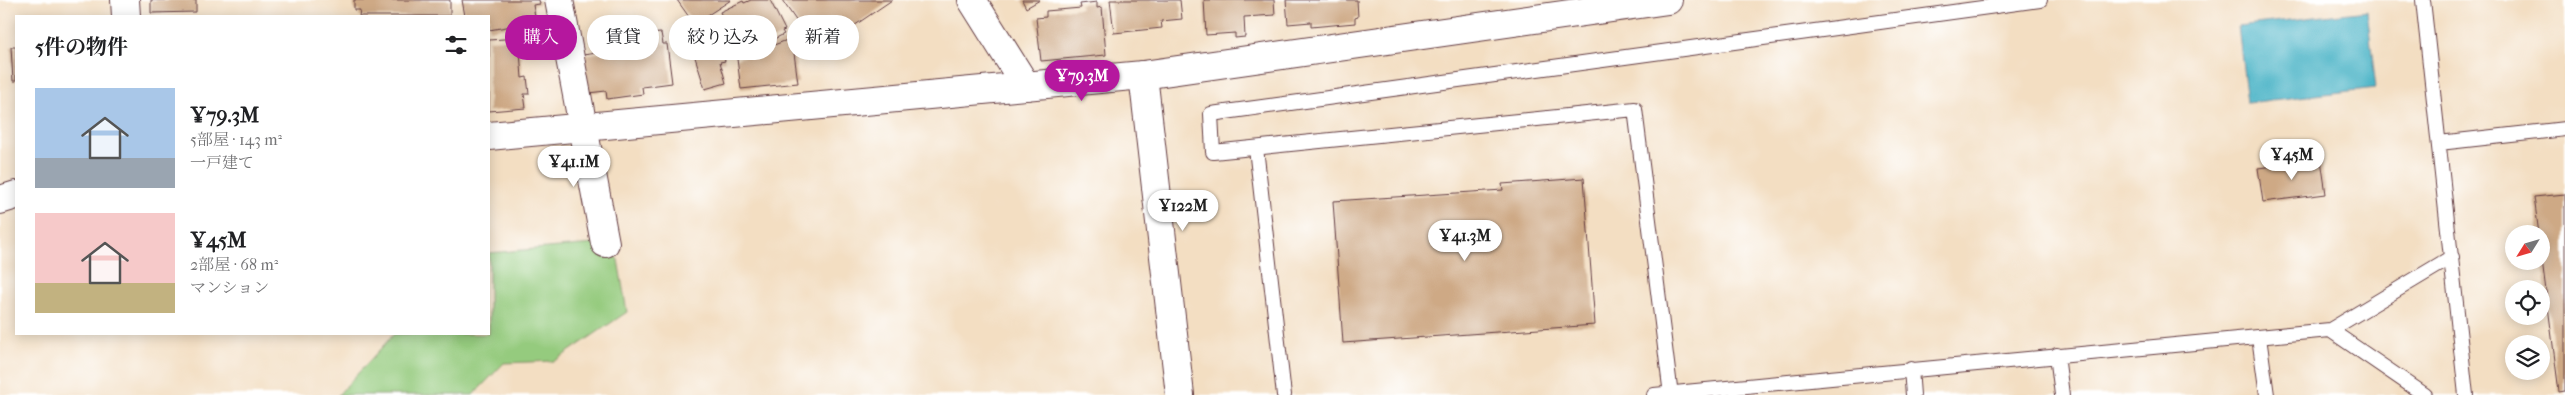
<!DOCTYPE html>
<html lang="ja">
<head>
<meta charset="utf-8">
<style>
	body { margin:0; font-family:"IM FELL French Canon","Noto Serif JP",serif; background:#f2f2f2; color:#202124; height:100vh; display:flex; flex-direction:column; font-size:19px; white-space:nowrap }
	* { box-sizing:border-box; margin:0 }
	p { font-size:16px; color:#757577 }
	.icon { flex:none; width:28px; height:28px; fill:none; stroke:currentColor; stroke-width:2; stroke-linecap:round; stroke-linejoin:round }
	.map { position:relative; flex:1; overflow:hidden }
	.side { position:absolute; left:15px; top:15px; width:475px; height:320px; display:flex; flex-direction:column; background:#fff; border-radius:0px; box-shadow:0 2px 12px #0003 }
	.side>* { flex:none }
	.top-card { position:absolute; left:505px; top:15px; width:475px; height:45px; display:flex; gap:10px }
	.needle { width:32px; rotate:233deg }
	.buttons { position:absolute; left:2505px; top:225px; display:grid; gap:10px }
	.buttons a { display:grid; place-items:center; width:45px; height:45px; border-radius:50%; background:#fff; box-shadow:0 2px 12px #0003; font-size:25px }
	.price { position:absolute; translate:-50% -42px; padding:0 11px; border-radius:18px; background:#fff; color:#222; font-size:16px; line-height:32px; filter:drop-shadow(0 1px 2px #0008) }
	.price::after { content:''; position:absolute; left:50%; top:30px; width:15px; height:11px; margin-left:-8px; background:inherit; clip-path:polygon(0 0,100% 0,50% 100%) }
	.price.selected { background:#b5179e; color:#fff }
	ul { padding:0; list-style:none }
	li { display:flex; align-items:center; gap:15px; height:125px; padding:0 20px }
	li span { display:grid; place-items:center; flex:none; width:140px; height:100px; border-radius:0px; color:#555 }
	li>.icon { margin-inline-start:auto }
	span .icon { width:60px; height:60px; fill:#fffc; stroke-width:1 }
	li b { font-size:21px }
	h2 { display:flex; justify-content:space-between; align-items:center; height:60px; padding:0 20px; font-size:21px }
	.pill { padding:0 18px; border-radius:22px; background:#fff; box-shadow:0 2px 12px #0003; font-size:18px; line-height:45px }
	.pill.selected { background:#b5179e; color:#fff }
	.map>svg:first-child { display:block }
	.green { fill:#95cb7e; stroke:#707554 }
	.water { fill:#48b3c6; stroke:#496978 }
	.building { fill:#cea985 }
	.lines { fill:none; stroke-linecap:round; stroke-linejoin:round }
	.service-casing { stroke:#633c42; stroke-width:16 }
	.minor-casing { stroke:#633c42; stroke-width:30 }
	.tertiary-casing { stroke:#633c42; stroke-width:30 }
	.service { stroke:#fff; stroke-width:14 }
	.minor { stroke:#fff; stroke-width:28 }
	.tertiary { stroke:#fff; stroke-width:28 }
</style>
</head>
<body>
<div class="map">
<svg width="2565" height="395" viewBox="0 0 2565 395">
	<rect width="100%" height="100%" fill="#fff"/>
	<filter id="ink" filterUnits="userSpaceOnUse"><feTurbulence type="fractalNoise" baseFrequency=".02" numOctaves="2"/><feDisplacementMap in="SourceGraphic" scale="10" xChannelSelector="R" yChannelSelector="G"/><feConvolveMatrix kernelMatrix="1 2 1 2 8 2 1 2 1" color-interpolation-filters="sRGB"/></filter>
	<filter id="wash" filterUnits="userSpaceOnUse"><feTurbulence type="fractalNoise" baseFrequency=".0096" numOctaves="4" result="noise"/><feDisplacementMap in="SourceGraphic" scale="20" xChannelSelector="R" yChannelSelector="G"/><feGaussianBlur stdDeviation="1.12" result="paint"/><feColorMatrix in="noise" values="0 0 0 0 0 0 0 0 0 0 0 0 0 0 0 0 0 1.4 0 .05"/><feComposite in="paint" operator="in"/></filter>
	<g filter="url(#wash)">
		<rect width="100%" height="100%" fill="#f3dec2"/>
		<path class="green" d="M605,243L618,260L627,312L555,361L504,363L473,395H338L394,334H489V253Z"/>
		<path class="water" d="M2367,11L2376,88L2247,103L2238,26Z"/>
		<g id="blocks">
			<path class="building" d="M151,0H196V12L151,13Z
				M354,0H450V16H359L360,10H354Z
				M462,0H539L540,4L533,5L536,22L489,30V16H465Z
				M677,0H731L694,24Z
				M751,0H770L785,30L782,31L784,34L741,56L720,12L743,1L744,3Z
				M782,0H892L817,51Z
				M1022,0H1040L1026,8Z
				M1110,0H1180L1182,19L1161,21L1162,28L1114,33Z
				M1204,0H1274L1275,15L1244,17L1245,37L1235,38V33L1206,35Z
				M1286,0H1357L1358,17L1355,18V23L1311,27V22L1288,24Z
				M1097,2V8L1102,7L1106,55L1041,61L1036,18L1046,17V11L1081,8L1080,4Z
				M715,29L725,61L720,62L726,83L705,89L689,38Z
				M661,33L663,44H667L672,83L642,87L643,94L607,99L606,91L588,93L583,55L604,52L603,46L647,41L646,34Z
				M795,37L799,53H794L798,83L741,89L737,59Z
				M519,38L522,78L527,77L529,94H524L526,108L489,111V40Z
				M11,47H16V81H13Z
				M2321,160L2326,194L2263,202L2258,168Z
				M1584,178L1595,325L1343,343L1333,201L1503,190L1502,184Z
				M2565,194V391L2559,392L2541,252V234H2539L2534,197Z"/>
		</g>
	</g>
	<g filter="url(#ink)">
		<use href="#blocks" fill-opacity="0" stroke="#633c42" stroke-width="1"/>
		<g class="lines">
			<defs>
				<path id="service" d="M2423,0L2466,395
					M2439,143L2565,129
					M1256,148L1284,395
					M2330,330L2452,257
					M2259,337L2267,395
					M2057,355L2062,395
					M1911,369L1913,395
					M1654,395L2330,330L2425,395
					M1671,395L1635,109L1213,152L1211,114L2040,0"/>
				<path id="minor" d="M125,0L126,16
					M559,0L605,243
					M972,0L1026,86
					M1143,75L1180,395"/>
				<path id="tertiary" d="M489,136L1143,75L1668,0
					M0,200L16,195"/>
			</defs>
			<use href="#service" class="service-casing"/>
			<use href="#minor" class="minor-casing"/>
			<use href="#tertiary" class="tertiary-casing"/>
			<use href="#service" class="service"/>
			<use href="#minor" class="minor"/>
			<use href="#tertiary" class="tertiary"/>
		</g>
	</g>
</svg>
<div class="buttons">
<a><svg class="needle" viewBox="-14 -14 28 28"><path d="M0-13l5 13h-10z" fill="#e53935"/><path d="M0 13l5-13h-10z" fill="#757577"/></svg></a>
<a><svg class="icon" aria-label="locate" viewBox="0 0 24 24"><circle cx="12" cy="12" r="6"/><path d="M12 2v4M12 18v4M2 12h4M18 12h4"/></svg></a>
<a><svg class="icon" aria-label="layers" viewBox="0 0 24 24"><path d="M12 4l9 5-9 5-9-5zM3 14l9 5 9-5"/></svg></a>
</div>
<b class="price selected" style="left:1082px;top:102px">¥79.3M</b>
<b class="price" style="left:2292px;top:181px">¥45M</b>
<b class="price" style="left:574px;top:188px">¥41.1M</b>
<b class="price" style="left:1183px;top:232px">¥122M</b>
<b class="price" style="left:1465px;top:262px">¥41.3M</b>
<div class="top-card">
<a class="pill selected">購入</a>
<a class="pill">賃貸</a>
<a class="pill">絞り込み</a>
<a class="pill">新着</a>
</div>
<section class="side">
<h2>5件の物件<svg class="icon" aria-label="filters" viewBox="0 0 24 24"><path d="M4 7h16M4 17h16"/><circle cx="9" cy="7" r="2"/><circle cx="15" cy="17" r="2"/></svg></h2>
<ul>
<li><span style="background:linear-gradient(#a9c7e8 70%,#9aa5b1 0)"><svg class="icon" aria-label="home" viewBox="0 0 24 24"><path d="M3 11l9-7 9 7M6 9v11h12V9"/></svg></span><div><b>¥79.3M</b><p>5部屋 · 143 m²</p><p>一戸建て</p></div></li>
<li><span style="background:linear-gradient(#f6c9c9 70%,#c2b280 0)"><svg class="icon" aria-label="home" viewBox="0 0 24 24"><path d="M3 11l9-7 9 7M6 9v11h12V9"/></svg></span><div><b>¥45M</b><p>2部屋 · 68 m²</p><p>マンション</p></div></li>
</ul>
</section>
</div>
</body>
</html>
